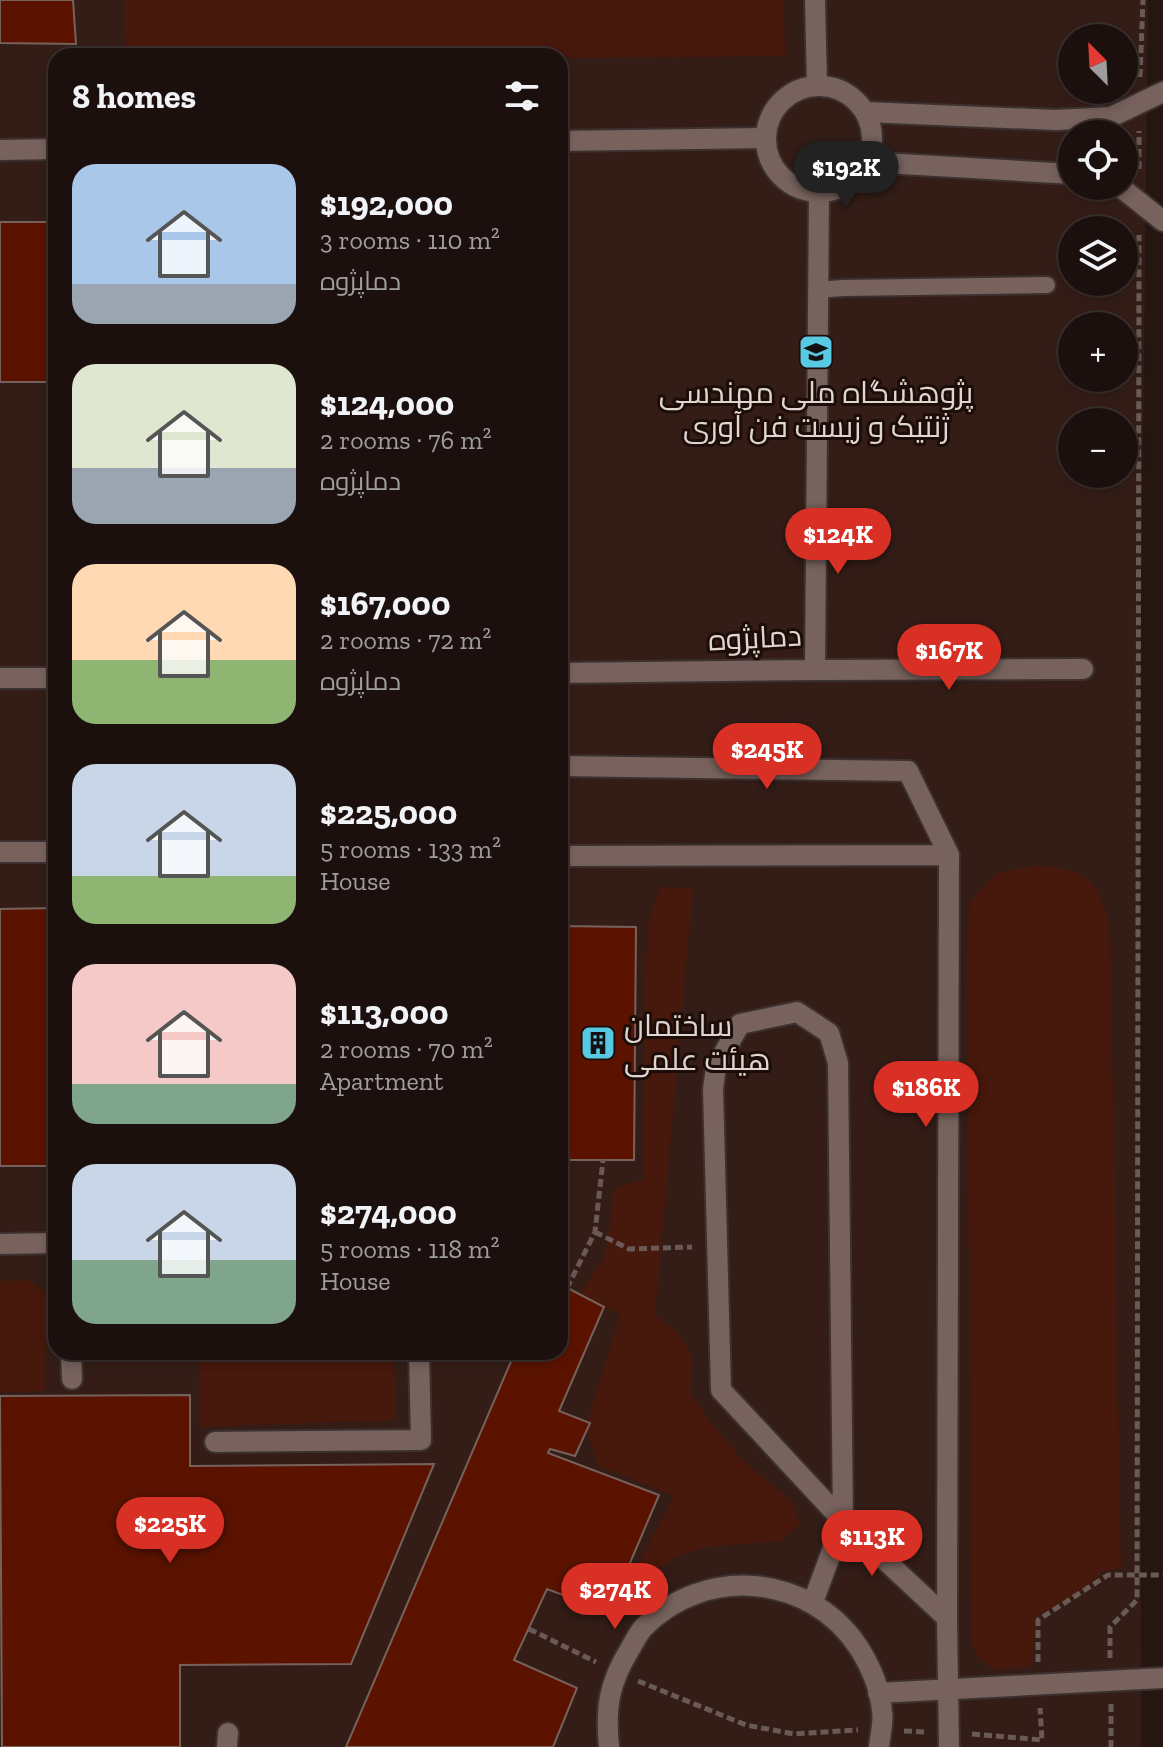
<!DOCTYPE html>
<html lang="en">
<head>
<meta charset="utf-8">
<style>
	body { margin:0; font-family:"Zilla Slab",Cairo,serif; background:#251917; color:#f1f3f6; height:100vh; display:flex; flex-direction:column; font-size:30px; white-space:nowrap }
	* { box-sizing:border-box; margin:0 }
	p { font-size:26px; color:#a09d9e }
	.icon { flex:none; width:44px; height:44px; fill:none; stroke:currentColor; stroke-width:2; stroke-linecap:round; stroke-linejoin:round }
	.map { position:relative; flex:1; overflow:hidden }
	.panel { position:absolute; left:48px; top:48px; width:520px; height:1312px; display:flex; flex-direction:column; background:#1c100e; border-radius:24px; box-shadow:0 4px 12px #0003,0 0 0 2px #3a302e }
	.panel>* { flex:none }
	.needle { width:52px; rotate:336deg }
	.tools { position:absolute; left:1058px; top:24px; display:grid; gap:16px }
	.tools a { display:grid; place-items:center; width:80px; height:80px; border-radius:50%; background:#1c100e; box-shadow:0 4px 12px #0003,0 0 0 2px #3a302e; font-size:40px }
	.price { position:absolute; translate:-50% -68px; padding:0 18px; border-radius:28px; background:#d93025; color:#fff; font-size:26px; line-height:52px; filter:drop-shadow(0 2px 4px #0008) }
	.price::after { content:''; position:absolute; left:50%; top:48px; width:24px; height:18px; margin-left:-12px; background:inherit; clip-path:polygon(0 0,100% 0,50% 100%) }
	.price.on { background:#222; color:#fff }
	ul { padding:0; list-style:none }
	li { display:flex; align-items:center; gap:24px; height:200px; padding:0 24px }
	li span { display:grid; place-items:center; flex:none; width:224px; height:160px; border-radius:24px; color:#555 }
	li>.icon { margin-inline-start:auto }
	span .icon { width:96px; height:96px; fill:#fffc; stroke-width:1 }
	li b { font-size:34px }
	h2 { display:flex; justify-content:space-between; align-items:center; height:96px; padding:0 24px; font-size:34px }
	.map>svg:first-child { display:block }
	.built { fill:#341d17; fill-rule:evenodd }
	.green { fill:#47180c }
	.building { fill:#5b1300; stroke:#76625c; stroke-width:2 }
	.lines { fill:none; stroke-linecap:round; stroke-linejoin:round }
	.service-casing { stroke:#3c3130; stroke-width:20 }
	.pedestrian-casing { stroke:#3c3130; stroke-width:24 }
	.minor-casing { stroke:#3c3130; stroke-width:24 }
	.path { stroke:#695a56; stroke-width:5; stroke-dasharray:8 4; stroke-linecap:butt }
	.service { stroke:#77625d; stroke-width:16 }
	.pedestrian { stroke:#77625d; stroke-width:20 }
	.minor { stroke:#77625d; stroke-width:20 }
	.labels { text-anchor:middle; dominant-baseline:central; stroke-width:6; stroke-linejoin:round; paint-order:stroke }
	.poi-label { font-size:30px; fill:#e0d5d1; stroke:#1d0d09 }
	.street-label { font-size:30px; fill:#e0d5d1; stroke:#1d0d09 }
</style>
</head>
<body>
<div class="map">
<svg width="1163" height="1747" viewBox="0 0 1163 1747">
	<rect width="100%" height="100%" fill="#261612"/>
	<path class="built" d="M0,0H1148L1140,704L1141,1747H0ZM1072,38H1124V90H1072ZM56,56H560V1352H56ZM1072,134H1124V186H1072ZM1072,230H1124V282H1072ZM1072,326H1124V378H1072ZM1072,422H1124V474H1072Z"/>
	<path class="green" d="M125,0H784L785,56L560,58V56H126Z
		M1036,865C1085,872 1094,873 1110,923L1121,1568L1102,1571L1084,1591L1036,1616L1032,1666C998,1669 991,1677 971,1645L967,954L970,901L997,873Z
		M660,887L693,888L655,1315L677,1332L692,1354L690,1393L708,1419L744,1462L790,1499L800,1523L781,1541L707,1547L677,1556L623,1593L674,1496L597,1465L586,1426L620,1314L578,1297L605,1257L615,1187L643,1180L646,961L649,919Z
		M26,1280L48,1293L45,1391L0,1392V1281Z
		M199,1352H394L395,1420L199,1427Z"/>
	<path class="building" d="M0,0H73L76,44L0,43Z
		M0,222H56V382H0Z
		M56,908V1166H0V909Z
		M560,926L636,927L634,1160H560Z
		M560,1284L604,1307L559,1411L590,1423L575,1456L550,1449L548,1453L659,1495L609,1612L547,1589L514,1660L577,1688L553,1747H346L515,1352H560Z
		M190,1395V1466L434,1464L351,1664L180,1665V1747H2L0,1396Z"/>
	<g class="lines">
		<defs>
			<path id="service" d="M817,290L843,288L1047,285"/>
			<path id="pedestrian" d="M560,141L766,138
				M0,150L56,149"/>
			<path id="minor" d="M815,0L817,85
				M766 139a53 53 0 1 1 106 0a53 53 0 1 1-106 0Z
				M865,112L1056,120L1111,117L1163,92
				M867,162L1072,174
				M1119,186L1163,221
				M815,670L1083,669
				M560,673L815,670L819,192
				M0,678H56
				M560,766L908,771L949,855
				M0,852H56
				M560,856L949,855L947,1618L949,1747
				M797,1012L829,1033L838,1063L843,1521L721,1390L713,1089L716,1067L740,1024Z
				M0,1244L56,1243
				M71,1352L72,1379
				M215,1442L421,1440L419,1352
				M813,1602L843,1521L947,1618
				M878,1693L1163,1678
				M227,1747L228,1733
				M609,1747C605,1708 609,1683 630,1649C634,1642 638,1634 643,1628C705,1564 811,1574 859,1648C871,1667 880,1688 882,1711C884,1722 880,1735 879,1747"/>
		</defs>
		<use href="#service" class="service-casing"/>
		<use href="#pedestrian" class="pedestrian-casing"/>
		<use href="#minor" class="minor-casing"/>
		<path class="path" d="M1140,77L1143,0
			M1139,169V131
			M595,1232L629,1249L692,1247
			M567,1288L595,1232L603,1160
			M529,1629L596,1662
			M1110,1658V1627L1137,1600L1139,235
			M1038,1662V1620L1108,1575H1163
			M638,1681L746,1725L794,1734L858,1730
			M1111,1704V1747
			M904,1731L926,1732
			M972,1734L1042,1740L1040,1708"/>
		<use href="#service" class="service"/>
		<use href="#pedestrian" class="pedestrian"/>
		<use href="#minor" class="minor"/>
	</g>
	<defs>
		<symbol id="university-square" viewBox="-11 -11 22 22"><rect x="-9" y="-9" width="18" height="18" rx="4" fill="#58c9e3" stroke="#1d0d09"/><path d="M0-5L7-2L0 1L-7-2ZM-4 1L0 2.5L4 1V4Q0 6-4 4Z" fill="#111"/></symbol>
		<symbol id="building-square" viewBox="-11 -11 22 22"><rect x="-9" y="-9" width="18" height="18" rx="4" fill="#58c9e3" stroke="#1d0d09"/><path d="M-4-6H4V6H1V3H-1V6H-4ZM-2.5-4.3h1.7v1.8h-1.7ZM.8-4.3h1.7v1.8H.8ZM-2.5-1h1.7V.8h-1.7ZM.8-1h1.7V.8H.8Z" fill="#111"/></symbol>
	</defs>
	<g fill-rule="evenodd">
		<use href="#university-square" x="796" y="332" width="40" height="40"/>
		<use href="#building-square" x="578" y="1023" width="40" height="40"/>
	</g>
	<g class="labels">
		<g class="poi-label">
			<text x="816" y="393">پژوهشگاه ملی مهندسی<tspan x="816" dy="34">ژنتیک و زیست فن آوری</tspan></text>
			<text x="624" y="1026" text-anchor="start">ساختمان<tspan x="624" dy="34">هیئت علمی</tspan></text>
		</g>
		<g class="street-label">
			<text transform="translate(755 638) rotate(-3)">دماپژوه</text>
		</g>
	</g>
</svg>
<div class="tools">
<a><svg class="needle" viewBox="-14 -14 28 28"><path d="M0-13l5 13h-10z" fill="#e53935"/><path d="M0 13l5-13h-10z" fill="#a09d9e"/></svg></a>
<a><svg class="icon" aria-label="locate" viewBox="0 0 24 24"><circle cx="12" cy="12" r="6"/><path d="M12 2v4M12 18v4M2 12h4M18 12h4"/></svg></a>
<a><svg class="icon" aria-label="layers" viewBox="0 0 24 24"><path d="M12 4l9 5-9 5-9-5zM3 14l9 5 9-5"/></svg></a>
<a>+</a>
<a>−</a>
</div>
<b class="price on" style="left:846px;top:209px">$192K</b>
<b class="price" style="left:838px;top:576px">$124K</b>
<b class="price" style="left:949px;top:692px">$167K</b>
<b class="price" style="left:767px;top:791px">$245K</b>
<b class="price" style="left:926px;top:1129px">$186K</b>
<b class="price" style="left:170px;top:1565px">$225K</b>
<b class="price" style="left:872px;top:1578px">$113K</b>
<b class="price" style="left:615px;top:1631px">$274K</b>
<section class="panel">
<h2>8 homes<svg class="icon" aria-label="filters" viewBox="0 0 24 24"><path d="M4 7h16M4 17h16"/><circle cx="9" cy="7" r="2"/><circle cx="15" cy="17" r="2"/></svg></h2>
<ul>
<li><span style="background:linear-gradient(#a9c7e8 75%,#9aa5b1 0)"><svg class="icon" aria-label="home" viewBox="0 0 24 24"><path d="M3 11l9-7 9 7M6 9v11h12V9"/></svg></span><div><b>$192,000</b><p>3 rooms · 110 m²</p><p>دماپژوه</p></div></li>
<li><span style="background:linear-gradient(#dfe7d0 65%,#9aa5b1 0)"><svg class="icon" aria-label="home" viewBox="0 0 24 24"><path d="M3 11l9-7 9 7M6 9v11h12V9"/></svg></span><div><b>$124,000</b><p>2 rooms · 76 m²</p><p>دماپژوه</p></div></li>
<li><span style="background:linear-gradient(#ffd9b3 60%,#8fb573 0)"><svg class="icon" aria-label="home" viewBox="0 0 24 24"><path d="M3 11l9-7 9 7M6 9v11h12V9"/></svg></span><div><b>$167,000</b><p>2 rooms · 72 m²</p><p>دماپژوه</p></div></li>
<li><span style="background:linear-gradient(#c9d6e8 70%,#8fb573 0)"><svg class="icon" aria-label="home" viewBox="0 0 24 24"><path d="M3 11l9-7 9 7M6 9v11h12V9"/></svg></span><div><b>$225,000</b><p>5 rooms · 133 m²</p><p>House</p></div></li>
<li><span style="background:linear-gradient(#f6c9c9 75%,#7fa58c 0)"><svg class="icon" aria-label="home" viewBox="0 0 24 24"><path d="M3 11l9-7 9 7M6 9v11h12V9"/></svg></span><div><b>$113,000</b><p>2 rooms · 70 m²</p><p>Apartment</p></div></li>
<li><span style="background:linear-gradient(#c9d6e8 60%,#7fa58c 0)"><svg class="icon" aria-label="home" viewBox="0 0 24 24"><path d="M3 11l9-7 9 7M6 9v11h12V9"/></svg></span><div><b>$274,000</b><p>5 rooms · 118 m²</p><p>House</p></div></li>
</ul>
</section>
</div>
</body>
</html>
